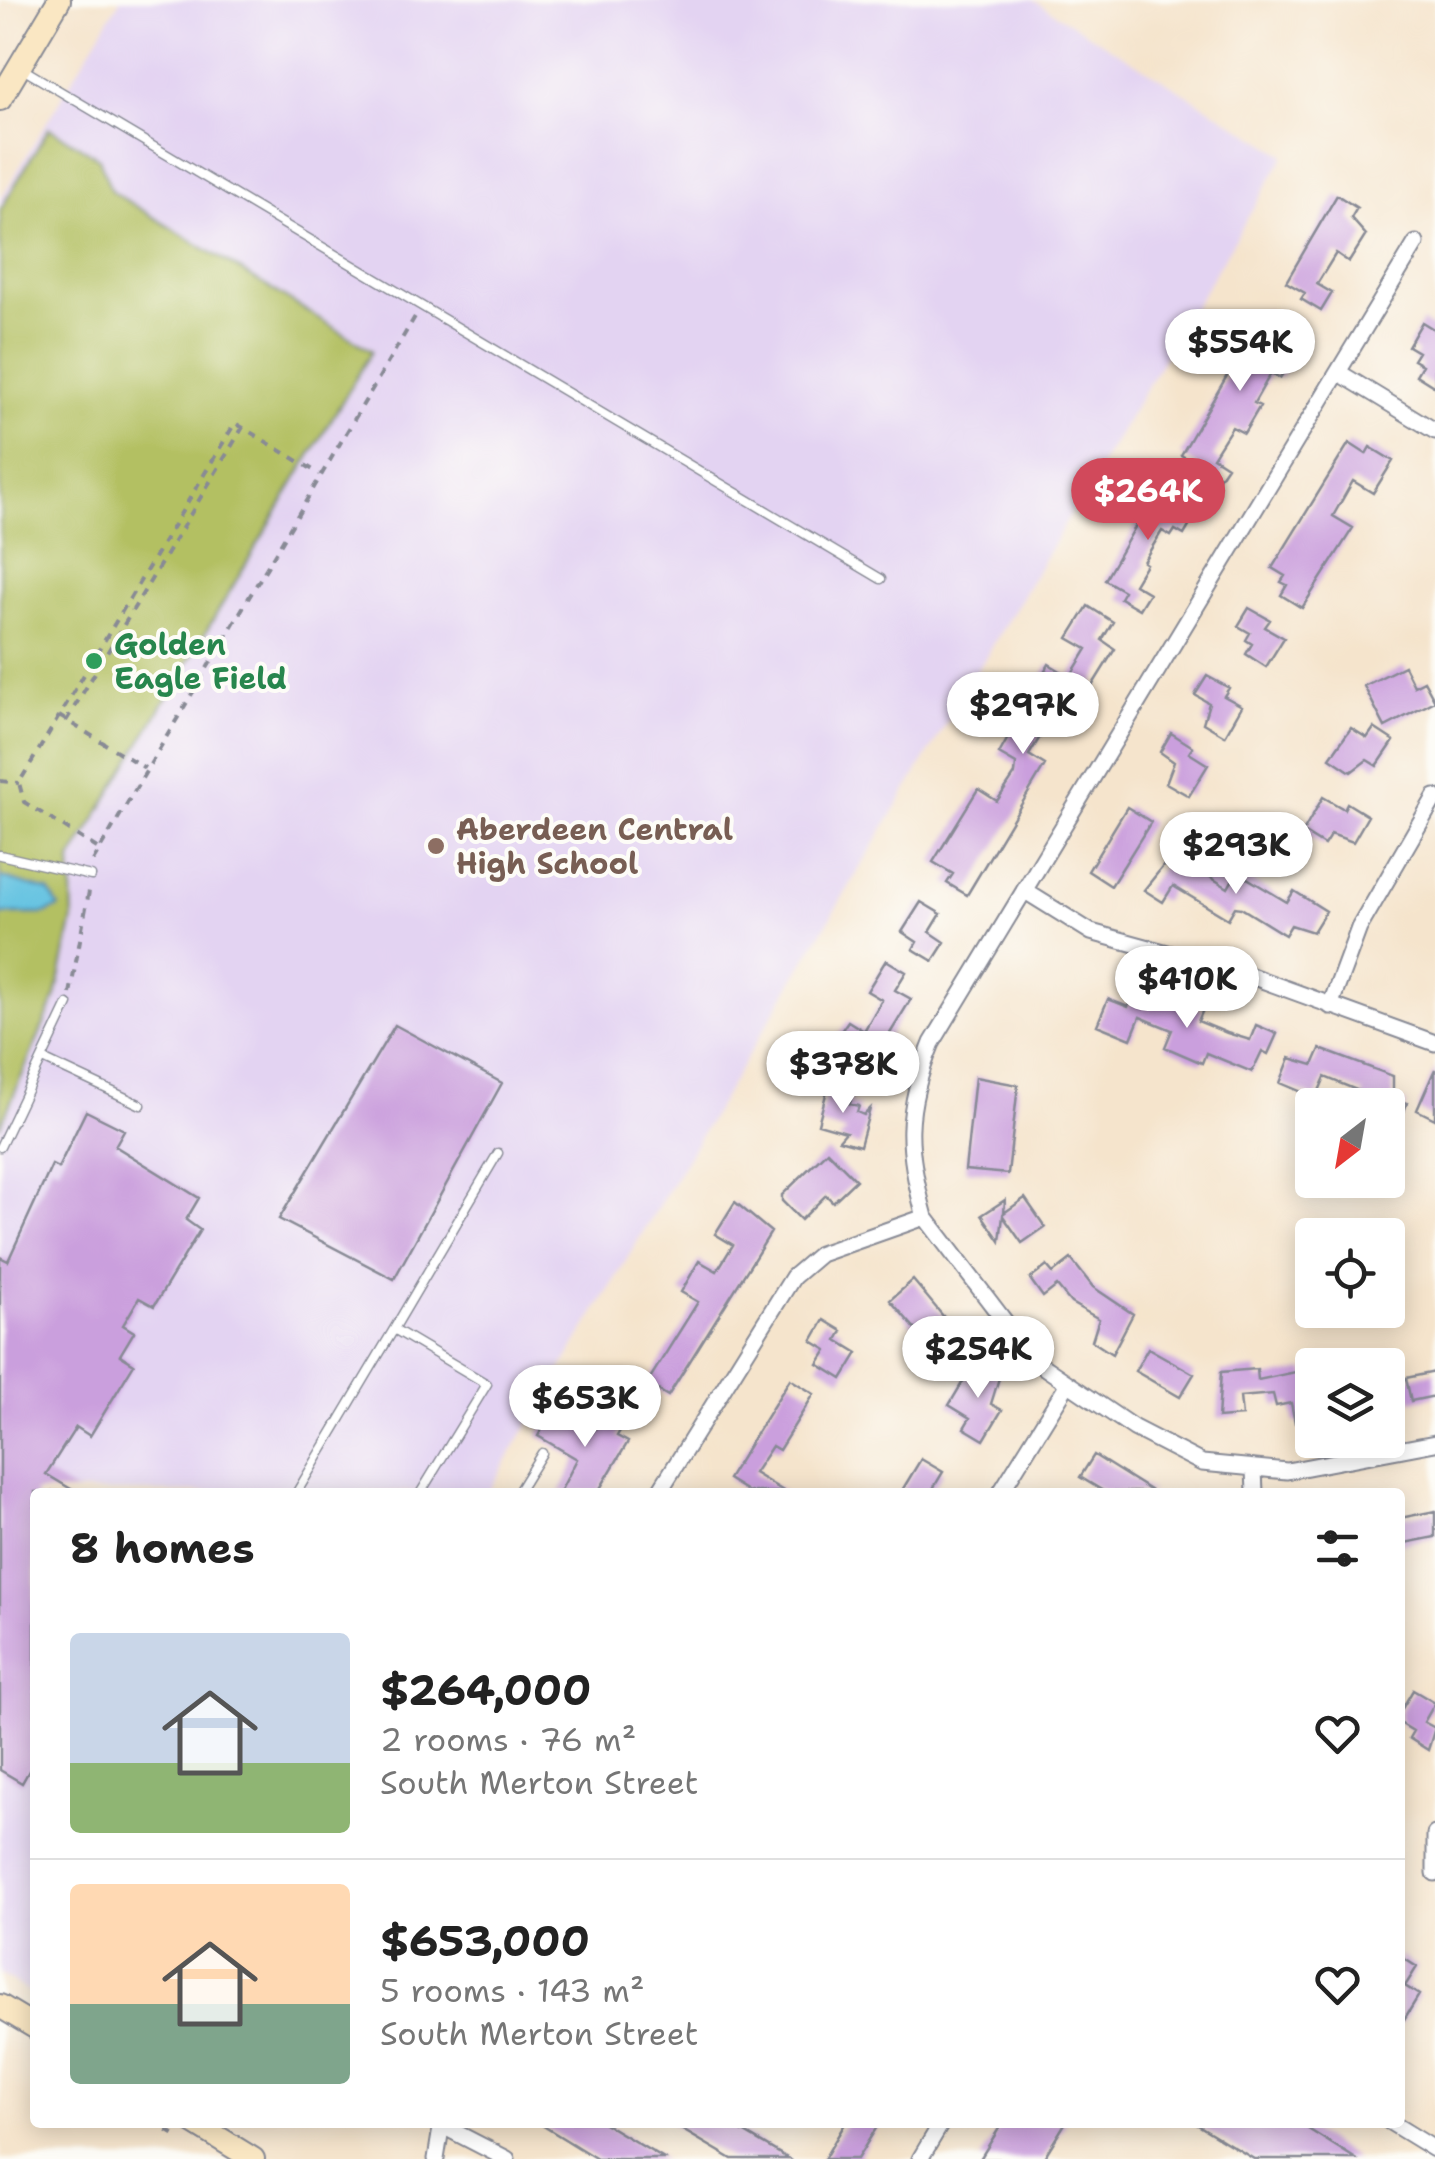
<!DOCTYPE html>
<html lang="en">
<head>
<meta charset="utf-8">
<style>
	body { margin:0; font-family:"Shantell Sans",sans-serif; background:#f2f2f2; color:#222; height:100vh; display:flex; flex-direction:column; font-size:38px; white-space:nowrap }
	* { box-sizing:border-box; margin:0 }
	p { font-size:32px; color:#767676 }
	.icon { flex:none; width:55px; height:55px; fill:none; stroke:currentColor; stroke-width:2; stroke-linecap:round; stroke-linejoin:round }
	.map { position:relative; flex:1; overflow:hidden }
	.sheet { position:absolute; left:30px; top:1488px; width:1375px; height:640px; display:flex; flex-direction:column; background:#fff; border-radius:10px; box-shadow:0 5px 25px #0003 }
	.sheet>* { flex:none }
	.needle { width:65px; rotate:211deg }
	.fabs { position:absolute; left:1295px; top:1088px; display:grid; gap:20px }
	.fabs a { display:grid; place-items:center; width:110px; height:110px; border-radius:10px; background:#fff; box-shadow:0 5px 25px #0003; font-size:50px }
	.price { position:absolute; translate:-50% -85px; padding:0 22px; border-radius:35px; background:#fff; color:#222; font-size:32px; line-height:65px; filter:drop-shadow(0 2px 5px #0008) }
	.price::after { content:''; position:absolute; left:50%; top:60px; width:30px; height:22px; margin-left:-15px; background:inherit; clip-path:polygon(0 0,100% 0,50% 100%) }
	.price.selected { background:#d1495b; color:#fff }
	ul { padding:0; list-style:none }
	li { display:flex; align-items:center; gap:30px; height:250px; padding:0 40px }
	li+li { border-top:2px solid #e0e0e0 }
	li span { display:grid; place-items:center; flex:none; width:280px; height:200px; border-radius:10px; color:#555 }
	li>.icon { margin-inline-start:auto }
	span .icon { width:120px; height:120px; fill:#fffc; stroke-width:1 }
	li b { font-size:42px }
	h2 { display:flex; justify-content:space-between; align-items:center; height:120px; padding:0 40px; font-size:42px }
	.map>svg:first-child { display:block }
	.built { fill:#e3d3f2 }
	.green { fill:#b3c062; stroke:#677860; stroke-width:2.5 }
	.water { fill:#63c2e1; stroke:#3f78a0; stroke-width:2.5 }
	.building { fill:#ca9fdd }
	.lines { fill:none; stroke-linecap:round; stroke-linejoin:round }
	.lane-casing { stroke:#888a95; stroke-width:11 }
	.street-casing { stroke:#888a95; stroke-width:19 }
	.secondary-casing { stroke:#888a95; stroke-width:26 }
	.path { stroke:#888a95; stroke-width:4; stroke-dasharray:8 8; stroke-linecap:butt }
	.lane { stroke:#fff; stroke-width:8 }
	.street { stroke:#fff; stroke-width:15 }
	.secondary { stroke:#fae7c3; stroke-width:22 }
	.leisure-dot { fill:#2e9e5b; stroke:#fdfcf7; stroke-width:4 }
	.education-dot { fill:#8d6e63; stroke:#fdfcf7; stroke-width:4 }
	.labels { text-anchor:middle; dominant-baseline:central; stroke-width:8; stroke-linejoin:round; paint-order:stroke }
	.leisure-label { font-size:30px; font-weight:bold; fill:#27864d; stroke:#fdfcf7; text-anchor:start }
	.education-label { font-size:30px; font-weight:bold; fill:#785e54; stroke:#fdfcf7; text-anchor:start }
</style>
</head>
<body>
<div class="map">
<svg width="1435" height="2159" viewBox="0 0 1435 2159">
	<rect width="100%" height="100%" fill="#fdfcf7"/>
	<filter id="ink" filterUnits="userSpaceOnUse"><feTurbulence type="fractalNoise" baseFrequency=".01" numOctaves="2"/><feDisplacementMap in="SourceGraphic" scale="20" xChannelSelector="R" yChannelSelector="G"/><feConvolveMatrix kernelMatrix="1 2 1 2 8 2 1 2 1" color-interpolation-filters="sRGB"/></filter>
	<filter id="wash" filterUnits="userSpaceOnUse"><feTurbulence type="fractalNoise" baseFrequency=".0048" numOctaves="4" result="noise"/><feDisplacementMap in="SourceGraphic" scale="40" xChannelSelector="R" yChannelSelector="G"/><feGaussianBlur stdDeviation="2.25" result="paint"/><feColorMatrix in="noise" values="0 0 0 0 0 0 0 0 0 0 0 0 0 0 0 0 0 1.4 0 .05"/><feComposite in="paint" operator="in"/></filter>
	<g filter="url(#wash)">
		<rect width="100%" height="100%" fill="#f5e4cc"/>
		<path class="built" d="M120,0H1033L1285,155L488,1492H35V1995L0,1974V200Z"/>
		<path class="green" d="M49,128L99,158L111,191L372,351L71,860L73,919L56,996L0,1127V210Z"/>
		<path class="water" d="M0,877L49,891L59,907L45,914H0Z"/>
		<g id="blocks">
			<path class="building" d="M1337,195L1357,208L1351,218L1366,235L1349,262L1336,253L1317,284L1332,293L1321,311L1301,299L1305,293L1286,282Z
				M1265,310L1288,324L1280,337L1296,352L1280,378L1271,373L1254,403L1260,406L1244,433L1232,427L1213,457L1227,466L1215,484L1195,472L1199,466L1181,455Z
				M1422,322L1435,330V387L1416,375L1422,365L1413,360L1418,352L1408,346Z
				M1349,443L1366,454L1370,447L1393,461L1373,493L1353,481L1333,516L1353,528L1302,608L1281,595L1287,585L1281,582L1285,576L1272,568Z
				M1155,492L1176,505L1180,497L1200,508L1184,535L1175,530L1171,536L1162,531L1143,562L1146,564L1134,584L1149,593L1139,609L1120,598L1124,591L1105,580Z
				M1088,606L1113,622L1102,640L1115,649L1079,707L1067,700L1063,707L1059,705L1040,737L1029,755L1045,765L967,895L947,883L953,874L933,862L978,789L997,801L1015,774L1016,764L999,754L1049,664L1070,677L1087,649L1068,638Z
				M1249,608L1270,620L1265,627L1284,638L1266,667L1246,654L1252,644L1246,640L1250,633L1238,626Z
				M1404,666L1414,686L1424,681L1435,701L1385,727L1364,686Z
				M1207,676L1229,688L1224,696L1242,706L1225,736L1203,723L1209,703L1195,695Z
				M1351,728L1367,738L1374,728L1394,741L1377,766L1367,760L1351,772L1330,758Z
				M1171,733L1193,747L1189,753L1208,765L1189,796L1166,783L1174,762L1160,752Z
				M1323,797L1344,809L1347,803L1368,816L1353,842L1331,834L1324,845L1303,832Z
				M1127,807L1151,822L1111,886L1088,871Z
				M1173,854L1228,888L1237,872L1287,902L1294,891L1326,911L1313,932L1291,925L1285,935L1241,908L1235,907L1228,919L1173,886L1163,902L1144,890Z
				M921,902L941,914L930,932L945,942L933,961L913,949L917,942L902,932Z
				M886,960L906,972L895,990L911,999L872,1063L856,1053L848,1066L826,1053L848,1021L864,1031L882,1000L867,991Z
				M1135,991L1169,1005L1172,997L1203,1010L1198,1021L1227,1033L1250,1040L1256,1025L1277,1034L1268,1054L1262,1051L1252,1072L1206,1053L1202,1063L1165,1047L1172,1030L1140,1017L1131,1039L1097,1025L1108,999L1128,1007Z
				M395,1025L502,1083L394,1279L279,1219Z
				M1320,1049L1393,1076V1099L1407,1103L1390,1153L1388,1105H1360L1364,1093L1325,1077L1316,1098L1280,1083L1290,1058L1313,1065Z
				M1435,1069V1119L1417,1110Z
				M975,1077L1018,1085L1008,1174L965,1170Z
				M828,1087L852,1093L850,1104L859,1106L857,1112L864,1115L870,1109L860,1146L839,1140L846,1132L818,1124Z
				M86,1111L124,1130L115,1146L199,1198L186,1220L200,1230L154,1306L139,1298L123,1325L134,1332L120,1355L134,1364L90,1436L76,1427L46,1474L76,1492H35V1760L22,1783L0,1770V1257L8,1261L52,1165L58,1168Z
				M827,1151L856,1180L833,1202L826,1195L801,1220L782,1201V1195Z
				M1025,1198L1045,1227L1022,1243L1003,1216L1000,1241L982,1215L1005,1200L1004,1213Z
				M735,1202L771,1232L668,1396L647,1383L698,1302L681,1292L699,1261L717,1271L733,1245L715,1234Z
				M1071,1259L1093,1287L1133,1314L1112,1354L1092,1341L1099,1319L1071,1303L1057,1286L1043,1297L1030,1279L1047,1266L1053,1273Z
				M913,1280L953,1328L931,1347L890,1300Z
				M824,1320L842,1331L837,1340L858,1353L842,1379L818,1364L827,1350L812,1341Z
				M1148,1348L1194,1374L1180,1397L1135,1371Z
				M974,1363L999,1378L991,1404L1002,1410L984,1440L964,1428L970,1418L949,1405Z
				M1257,1369L1258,1380L1305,1370L1307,1378L1312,1377V1420L1295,1423L1291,1403L1276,1406L1273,1394L1240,1397L1242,1416L1218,1418L1221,1372Z
				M1435,1372V1396L1411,1401L1406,1378Z
				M790,1379L814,1394L779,1450L772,1446L754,1473L785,1492H749L728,1479Z
				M554,1409L593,1432L602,1417L621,1429L617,1436L628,1442L598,1492H560L577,1459L538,1436Z
				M1094,1455L1153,1492H1105L1080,1477Z
				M921,1459L943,1472L931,1492H901Z
				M1435,1511V1537L1400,1544V1518Z
				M1413,1690L1435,1703L1424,1722L1435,1728L1428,1750L1409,1738L1413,1731L1400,1723V1712Z
				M1400,1956L1417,1967L1405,1986L1419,1995L1400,2026Z
				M537,2122H602L664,2159H597Z
				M669,2122H726L789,2159H732Z
				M846,2122H880L857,2159H824Z
				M1003,2122H1066L1043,2159H980Z
				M1193,2122H1297L1356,2159H1254Z"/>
		</g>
	</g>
	<g filter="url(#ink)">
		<use href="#blocks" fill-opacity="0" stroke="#888a95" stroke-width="2.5"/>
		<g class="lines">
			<defs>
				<path id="lane" d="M21,68L881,579
					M0,855L91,876
					M43,1059L141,1105
					M0,1147L68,1004
					M394,1329L498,1153
					M297,1492L394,1329L487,1384L421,1492
					M518,1492L542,1453"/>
				<path id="street" d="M1338,372L1435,431
					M1025,891L1091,932L1251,976L1435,1043
					M1330,1006L1359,928L1435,797
					M925,1217L1035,1361L1134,1428L1202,1463L1287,1471L1435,1443
					M1254,1470L1255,1492
					M659,1492L793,1277L820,1254L925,1217C906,1148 904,1111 932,1043L1416,243
					M1001,1492L1067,1385
					M1435,1834V1873
					M1390,2122L1434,2149
					M441,2125L507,2159
					M436,2159L442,2122
					M920,2159L942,2122"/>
				<path id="secondary" d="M0,99L59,0
					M0,2006L35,2027
					M193,2122L253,2159"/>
			</defs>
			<use href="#lane" class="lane-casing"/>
			<use href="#street" class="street-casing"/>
			<use href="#secondary" class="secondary-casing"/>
			<path class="path" d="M59,716L145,768
				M66,721L243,427
				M0,781L19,783
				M97,848L24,802L19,783L235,423L320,474
				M93,861L416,315
				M70,994L90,886
				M153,2122L180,2138"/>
			<use href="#lane" class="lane"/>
			<use href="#street" class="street"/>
			<use href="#secondary" class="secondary"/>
		</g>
	</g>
	<circle class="leisure-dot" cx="94" cy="661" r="10"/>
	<circle class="education-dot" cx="436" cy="846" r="10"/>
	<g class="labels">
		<g class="leisure-label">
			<text x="114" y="644">Golden<tspan x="114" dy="34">Eagle Field</tspan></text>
		</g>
		<g class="education-label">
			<text x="456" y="829">Aberdeen Central<tspan x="456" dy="34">High School</tspan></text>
		</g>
	</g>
</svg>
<div class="fabs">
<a><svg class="needle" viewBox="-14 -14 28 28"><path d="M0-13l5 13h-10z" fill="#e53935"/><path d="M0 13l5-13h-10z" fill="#767676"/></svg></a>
<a><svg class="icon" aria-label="locate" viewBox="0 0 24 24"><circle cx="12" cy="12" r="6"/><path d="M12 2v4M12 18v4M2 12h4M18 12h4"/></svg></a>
<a><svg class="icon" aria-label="layers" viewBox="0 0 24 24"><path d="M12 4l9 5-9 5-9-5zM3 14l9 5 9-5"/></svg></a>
</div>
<b class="price" style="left:1240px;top:394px">$554K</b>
<b class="price selected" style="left:1148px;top:543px">$264K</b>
<b class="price" style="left:1023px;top:757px">$297K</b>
<b class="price" style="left:1236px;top:897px">$293K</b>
<b class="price" style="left:1187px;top:1031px">$410K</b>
<b class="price" style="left:843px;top:1116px">$378K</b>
<b class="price" style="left:978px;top:1401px">$254K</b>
<b class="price" style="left:585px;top:1450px">$653K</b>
<section class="sheet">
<h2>8 homes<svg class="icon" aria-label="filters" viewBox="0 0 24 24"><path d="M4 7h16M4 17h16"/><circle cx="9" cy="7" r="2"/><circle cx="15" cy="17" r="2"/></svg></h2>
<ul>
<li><span style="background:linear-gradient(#c9d6e8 65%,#8fb573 0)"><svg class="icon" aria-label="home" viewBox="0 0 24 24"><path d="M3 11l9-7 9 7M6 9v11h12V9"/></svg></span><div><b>$264,000</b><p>2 rooms · 76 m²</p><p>South Merton Street</p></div><svg class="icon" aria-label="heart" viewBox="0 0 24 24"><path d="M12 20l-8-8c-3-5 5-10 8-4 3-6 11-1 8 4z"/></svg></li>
<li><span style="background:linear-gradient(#ffd9b3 60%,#7fa58c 0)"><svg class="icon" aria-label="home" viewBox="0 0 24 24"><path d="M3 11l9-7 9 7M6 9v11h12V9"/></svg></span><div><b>$653,000</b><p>5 rooms · 143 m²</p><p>South Merton Street</p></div><svg class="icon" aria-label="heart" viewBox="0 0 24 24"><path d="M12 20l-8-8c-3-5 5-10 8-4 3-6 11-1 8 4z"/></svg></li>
</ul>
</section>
</div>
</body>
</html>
